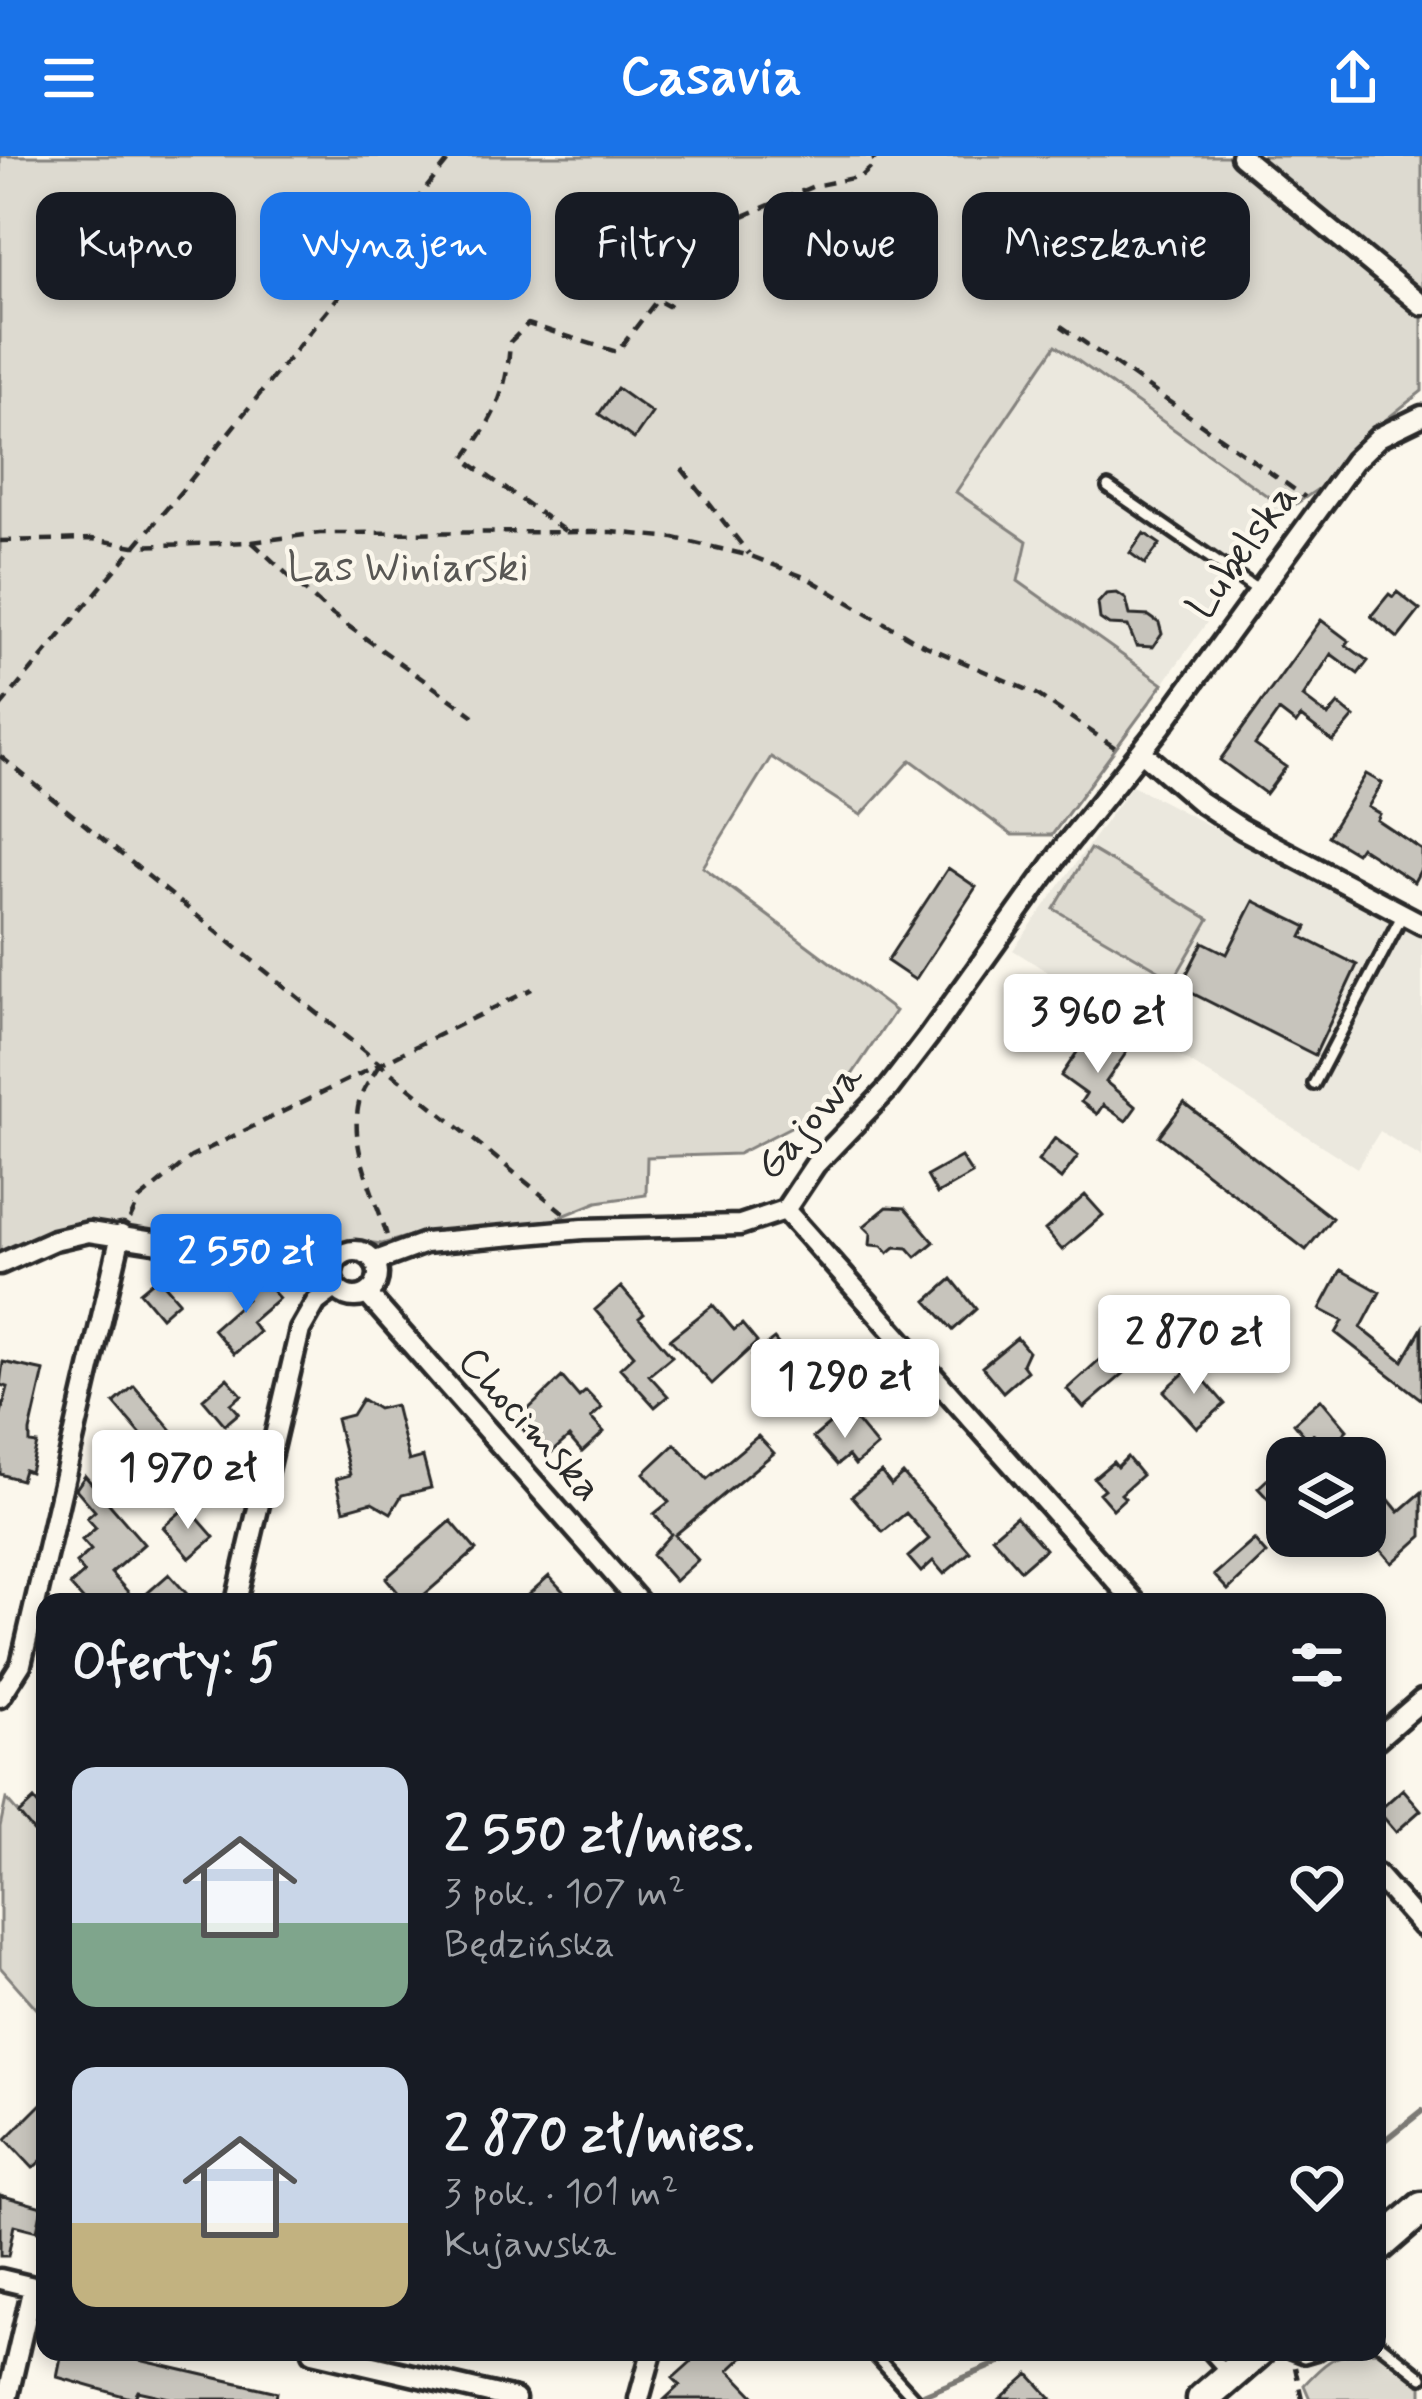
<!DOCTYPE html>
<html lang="pl">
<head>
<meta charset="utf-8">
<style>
	body { margin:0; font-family:Mynerve,sans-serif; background:#20242c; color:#f1f3f6; height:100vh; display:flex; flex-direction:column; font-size:45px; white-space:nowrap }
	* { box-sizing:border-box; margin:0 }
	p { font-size:39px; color:#9ea1a6 }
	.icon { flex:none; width:66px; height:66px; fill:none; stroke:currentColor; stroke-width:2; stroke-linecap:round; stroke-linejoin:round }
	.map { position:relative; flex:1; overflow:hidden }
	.sheet { position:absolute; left:36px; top:1437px; width:1350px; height:768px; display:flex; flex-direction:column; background:#171b24; border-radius:24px; box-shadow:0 6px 18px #0003 }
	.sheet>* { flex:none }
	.top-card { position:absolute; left:36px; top:36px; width:1350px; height:108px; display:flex; gap:24px }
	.fabs { position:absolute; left:1266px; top:1281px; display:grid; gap:24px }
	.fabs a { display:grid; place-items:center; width:120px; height:120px; border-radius:24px; background:#171b24; box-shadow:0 6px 18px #0003; font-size:60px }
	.price { position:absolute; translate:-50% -102px; padding:0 27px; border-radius:12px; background:#fff; color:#222; font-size:39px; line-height:78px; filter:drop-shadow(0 3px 6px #0008) }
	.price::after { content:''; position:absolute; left:50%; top:72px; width:36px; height:27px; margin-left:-18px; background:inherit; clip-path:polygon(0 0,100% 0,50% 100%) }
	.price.selected { background:#1a73e8; color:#fff }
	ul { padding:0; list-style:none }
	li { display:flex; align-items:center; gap:36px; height:300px; padding:0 36px }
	li span { display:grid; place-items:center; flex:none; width:336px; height:240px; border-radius:24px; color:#555 }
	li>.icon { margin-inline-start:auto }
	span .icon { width:144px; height:144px; fill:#fffc; stroke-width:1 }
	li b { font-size:51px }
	h2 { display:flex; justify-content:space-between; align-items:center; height:144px; padding:0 36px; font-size:51px }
	.tag { padding:0 42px; border-radius:24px; background:#171b24; box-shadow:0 6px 18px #0003; font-size:42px; line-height:108px }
	.tag.selected { background:#1a73e8; color:#fff }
	header { display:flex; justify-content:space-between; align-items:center; height:156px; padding:0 36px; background:#1a73e8; color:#fff; font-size:54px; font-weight:700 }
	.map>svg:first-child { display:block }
	.built { fill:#ebe8de }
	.green { fill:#dddad0; stroke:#84827e; stroke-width:3 }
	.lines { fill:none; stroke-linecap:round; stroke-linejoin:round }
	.stream { stroke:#7b7a75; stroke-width:6 }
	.building { fill:#c7c4bc; stroke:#2b2b2b; stroke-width:3 }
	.service-casing { stroke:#2b2b2b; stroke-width:18 }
	.minor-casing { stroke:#2b2b2b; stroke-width:27 }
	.primary-casing { stroke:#2b2b2b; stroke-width:39 }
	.path { stroke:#2b2b2b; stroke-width:4.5; stroke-dasharray:12 9; stroke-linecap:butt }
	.service { stroke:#fbf7ec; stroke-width:9 }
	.minor { stroke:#fbf7ec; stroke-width:18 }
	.primary { stroke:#fbf7ec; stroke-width:30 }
	.labels { text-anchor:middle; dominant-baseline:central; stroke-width:9; stroke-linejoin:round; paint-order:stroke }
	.street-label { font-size:42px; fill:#2b2b2b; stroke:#fbf7ec }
	.park-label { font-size:42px; fill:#585754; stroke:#fbf7ec }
</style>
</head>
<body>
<header><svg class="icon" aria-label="menu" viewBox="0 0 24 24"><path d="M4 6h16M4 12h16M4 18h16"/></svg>Casavia<svg class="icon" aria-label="share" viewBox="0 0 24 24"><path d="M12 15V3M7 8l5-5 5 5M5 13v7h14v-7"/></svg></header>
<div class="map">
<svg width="1422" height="2243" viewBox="0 0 1422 2243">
	<rect width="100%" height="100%" fill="#fbf7ec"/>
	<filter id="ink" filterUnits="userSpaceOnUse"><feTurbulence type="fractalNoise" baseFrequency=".00833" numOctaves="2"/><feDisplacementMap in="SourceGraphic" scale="24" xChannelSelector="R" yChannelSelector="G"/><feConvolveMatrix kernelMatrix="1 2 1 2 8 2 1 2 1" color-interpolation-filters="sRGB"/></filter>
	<g filter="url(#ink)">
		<path class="built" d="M1056,188L1287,354L1163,528L935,367Z
			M1132,629L1422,781V1002L1380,975L1357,1012L1013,794Z"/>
		<path class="green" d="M0,0H1422V235L1359,285L1324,329L1287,354L1056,189L956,336L1027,385L1018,425L1163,528L1052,679H1012L911,604L861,659L771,601L703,711L895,855L831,950L738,998L647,1001L646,1039L597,1046L551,1065L416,1078L382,1088L357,1085L328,1091L309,1088L261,1090L87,1066L63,1071L0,1097Z
			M1090,693L1209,763L1174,823L1054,753Z
			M6,1643L45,1688V1862L0,1811V1671Z
			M1377,2195L1422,2229V2243H1310L1304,2229C1333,2197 1338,2199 1377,2195Z"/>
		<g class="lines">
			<path class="stream" d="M1377,1991L1422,1955
				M921,2240L1025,2196"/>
		</g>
		<path class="building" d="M617,232L652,257L634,283L599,258Z
			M1144,377L1160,388L1145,408L1130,397Z
			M1397,436L1420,454L1398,482L1371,460L1389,438L1393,441Z
			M1117,437L1126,443L1130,459L1149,460L1159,467L1162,478L1153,491L1136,490L1128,470L1109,469L1100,463L1098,447L1106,438Z
			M1321,464L1349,485L1346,489L1368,505L1358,518L1331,498L1303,541L1328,560L1338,548L1354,561L1333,586L1301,561L1296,568L1279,555L1255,589L1286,611L1266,638L1220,604Z
			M1366,618L1382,627L1368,651L1380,658L1377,664L1422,694V711L1414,726L1360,691L1356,697L1328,680Z
			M948,712L976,731L915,824L887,805Z
			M1254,745L1307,771L1302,781L1357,809L1315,899L1180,831L1203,786L1227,798Z
			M1038,824L1076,851L1064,868L1026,841Z
			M1092,874L1126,897L1106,926L1136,951L1126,965L1103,949L1097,958L1081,946L1086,938L1061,920Z
			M1184,947L1332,1062L1306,1094L1159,980Z
			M1055,982L1078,1000L1061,1023L1038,1005Z
			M961,1001L972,1018L937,1038L927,1020Z
			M1085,1039L1103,1059L1062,1094L1045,1074Z
			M887,1051L905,1052L934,1086L916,1101L908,1092L895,1091L888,1097L882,1090L870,1089L871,1077L864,1070Z
			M1341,1114L1380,1136L1361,1172L1403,1205L1422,1172V1244L1336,1177L1343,1165L1320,1153Z
			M158,1121L179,1145L161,1161L140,1136Z
			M260,1121L279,1142L251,1166L259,1176L234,1198L213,1173L247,1143L241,1136Z
			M952,1123L976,1153L953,1174L927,1145Z
			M621,1131L644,1158L639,1162L672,1200L649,1219L668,1240L655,1251L620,1212L634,1199L595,1154Z
			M713,1149L734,1174L742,1168L757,1186L712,1228L670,1183Z
			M1017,1182L1028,1195L1022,1208L1027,1215L1003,1236L982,1211Z
			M774,1183L793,1207L801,1209L811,1221L782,1246L771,1234L775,1231L752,1200Z
			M1109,1195L1129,1213L1084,1252L1067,1233Z
			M3,1206L44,1215L30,1276V1287L37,1288L30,1316L24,1314L21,1324L0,1318V1261L8,1231L0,1229Z
			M1192,1210L1225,1248L1197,1272L1164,1235Z
			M562,1221L579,1241L586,1235L602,1252L591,1262L604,1276L582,1296L569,1281L552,1296L532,1274L527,1278L516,1265Z
			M227,1222L242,1239L231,1248L239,1257L225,1269L203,1243Z
			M134,1230L183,1287L163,1304L114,1247Z
			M362,1243L378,1253L395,1249L409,1305L423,1301L431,1332L402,1339L391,1357L372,1346L344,1354L336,1323L350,1319L336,1263L352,1259Z
			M1321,1243L1347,1274L1340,1281L1339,1291L1326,1293L1313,1278L1307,1283L1294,1267Z
			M840,1259L847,1266L853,1261L877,1290L855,1309L848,1300L837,1309L813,1282Z
			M758,1280L774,1297L675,1379L698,1404L675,1425L652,1399L671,1378L654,1358L669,1346L644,1317L675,1288L707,1323Z
			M1127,1301L1142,1319L1121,1338L1125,1342L1113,1353L1099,1337L1104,1333L1094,1322L1113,1306L1117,1311Z
			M881,1316L891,1329L903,1318L970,1396L944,1418L933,1405L921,1416L908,1401L929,1383L906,1357L883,1376L852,1340Z
			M1273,1318L1287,1333V1364L1258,1332Z
			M85,1320L144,1388L111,1417L137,1446H85L70,1429L84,1417L76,1407L91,1394L82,1384L96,1372L87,1362L95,1355L76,1333Z
			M1376,1328L1399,1356L1422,1336V1380L1392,1407L1365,1376V1338Z
			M187,1350L214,1381L190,1402L163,1371Z
			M1016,1360L1045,1393L1021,1414L992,1381Z
			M451,1365L476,1394L416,1446H406L386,1422Z
			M1254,1384L1266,1398L1228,1434L1214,1419Z
			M169,1418L194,1446H137Z
			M549,1420L573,1446H520Z
			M1403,1633L1421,1654L1396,1676L1378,1655Z
			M34,1644L45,1657V1689L19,1658Z
			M45,1944V2001L33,2012L6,1983Z
			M0,2039L42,2051L37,2075L14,2069L8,2100H0Z
			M62,2196H105L277,2236L276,2243H174L138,2235L134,2243L57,2221Z
			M702,2196H748L729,2214L757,2243H665L680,2229L673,2222Z
			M1029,2218L1052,2243H1001Z"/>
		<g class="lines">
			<defs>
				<path id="service" d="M1108,331L1259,435
					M1314,928L1403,758
					M1377,2186L1422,2221
					M872,2196L915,2243
					M1208,2196L1224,2214
					M1291,2196L1304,2201L1321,2196"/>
				<path id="minor" d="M1241,0L1422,149
					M1142,596L1199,645L1242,673L1422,768
					M785,1054L1135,1446
					M332 1118a23 23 0 1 1 46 0a23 23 0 1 1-46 0Z
					M376,1105L425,1087L583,1073L740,1069L785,1054L815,1009L889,932L929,880L1065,690L1162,569L1354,305L1379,281L1422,260
					M0,1108L54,1084L89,1076L231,1098L311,1097L335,1104
					M367,1138L639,1446
					M236,1446L300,1174L316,1146L336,1131
					M0,1541L21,1508L121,1079
					M1377,1583L1422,1544
					M1377,1719L1422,1770
					M0,2123L42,2133
					M313,2196L515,2243
					M7,2243L33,2131
					M639,2243L652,2196"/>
				<path id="primary" d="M1377,2091L1422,2052
					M1203,2243L1257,2196"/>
			</defs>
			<use href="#service" class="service-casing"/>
			<use href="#minor" class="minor-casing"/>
			<use href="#primary" class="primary-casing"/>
			<path class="path" d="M1061,170L1305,341
				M682,313L749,398
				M565,375L464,303C494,262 507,238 510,186L528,168L617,196L657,144L668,150L725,72L739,62L814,30L862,20L875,8L873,0
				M0,385L92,383L134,390L252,386L320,377L612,376L674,382L751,400L809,423L919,487L1035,537L1117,593
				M252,386L326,454L474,560
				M0,551L184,332L452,0
				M0,600L564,1057
				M379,909C373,920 364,931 360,943C347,989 375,1037 387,1080
				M130,1063L139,1044L191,1001L532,833
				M1295,2211L1302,2243"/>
			<use href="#service" class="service"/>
			<use href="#minor" class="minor"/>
			<use href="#primary" class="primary"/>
		</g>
	</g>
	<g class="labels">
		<g class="street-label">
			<text transform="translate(1243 396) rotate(-54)">Lubelska</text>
			<text transform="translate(810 966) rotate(-49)">Gajowa</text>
			<text transform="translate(529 1269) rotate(48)">Chocimska</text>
		</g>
		<g class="park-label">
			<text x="408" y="412">Las Winiarski</text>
		</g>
	</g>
</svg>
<div class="fabs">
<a><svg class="icon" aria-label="layers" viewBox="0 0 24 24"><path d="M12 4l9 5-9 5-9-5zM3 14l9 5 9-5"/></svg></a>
</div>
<b class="price" style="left:1098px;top:920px">3 960 zł</b>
<b class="price selected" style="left:246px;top:1160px">2 550 zł</b>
<b class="price" style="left:1194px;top:1241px">2 870 zł</b>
<b class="price" style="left:845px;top:1285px">1 290 zł</b>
<b class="price" style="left:188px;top:1376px">1 970 zł</b>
<div class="top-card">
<a class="tag">Kupno</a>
<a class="tag selected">Wynajem</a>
<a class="tag">Filtry</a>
<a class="tag">Nowe</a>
<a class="tag">Mieszkanie</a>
</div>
<section class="sheet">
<h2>Oferty: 5<svg class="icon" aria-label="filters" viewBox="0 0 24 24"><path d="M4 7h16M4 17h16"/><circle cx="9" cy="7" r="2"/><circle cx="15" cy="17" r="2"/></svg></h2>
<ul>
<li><span style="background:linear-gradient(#c9d6e8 65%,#7fa58c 0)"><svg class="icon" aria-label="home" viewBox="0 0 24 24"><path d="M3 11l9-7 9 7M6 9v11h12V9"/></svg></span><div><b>2 550 zł/mies.</b><p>3 pok. · 107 m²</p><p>Będzińska</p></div><svg class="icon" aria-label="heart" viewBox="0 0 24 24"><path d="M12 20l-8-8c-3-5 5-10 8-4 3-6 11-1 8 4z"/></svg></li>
<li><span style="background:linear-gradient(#c9d6e8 65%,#c2b280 0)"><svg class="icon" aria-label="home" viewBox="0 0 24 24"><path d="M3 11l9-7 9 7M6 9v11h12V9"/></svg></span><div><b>2 870 zł/mies.</b><p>3 pok. · 101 m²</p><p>Kujawska</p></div><svg class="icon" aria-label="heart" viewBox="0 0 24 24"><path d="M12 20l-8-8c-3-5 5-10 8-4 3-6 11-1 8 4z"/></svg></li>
</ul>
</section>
</div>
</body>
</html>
